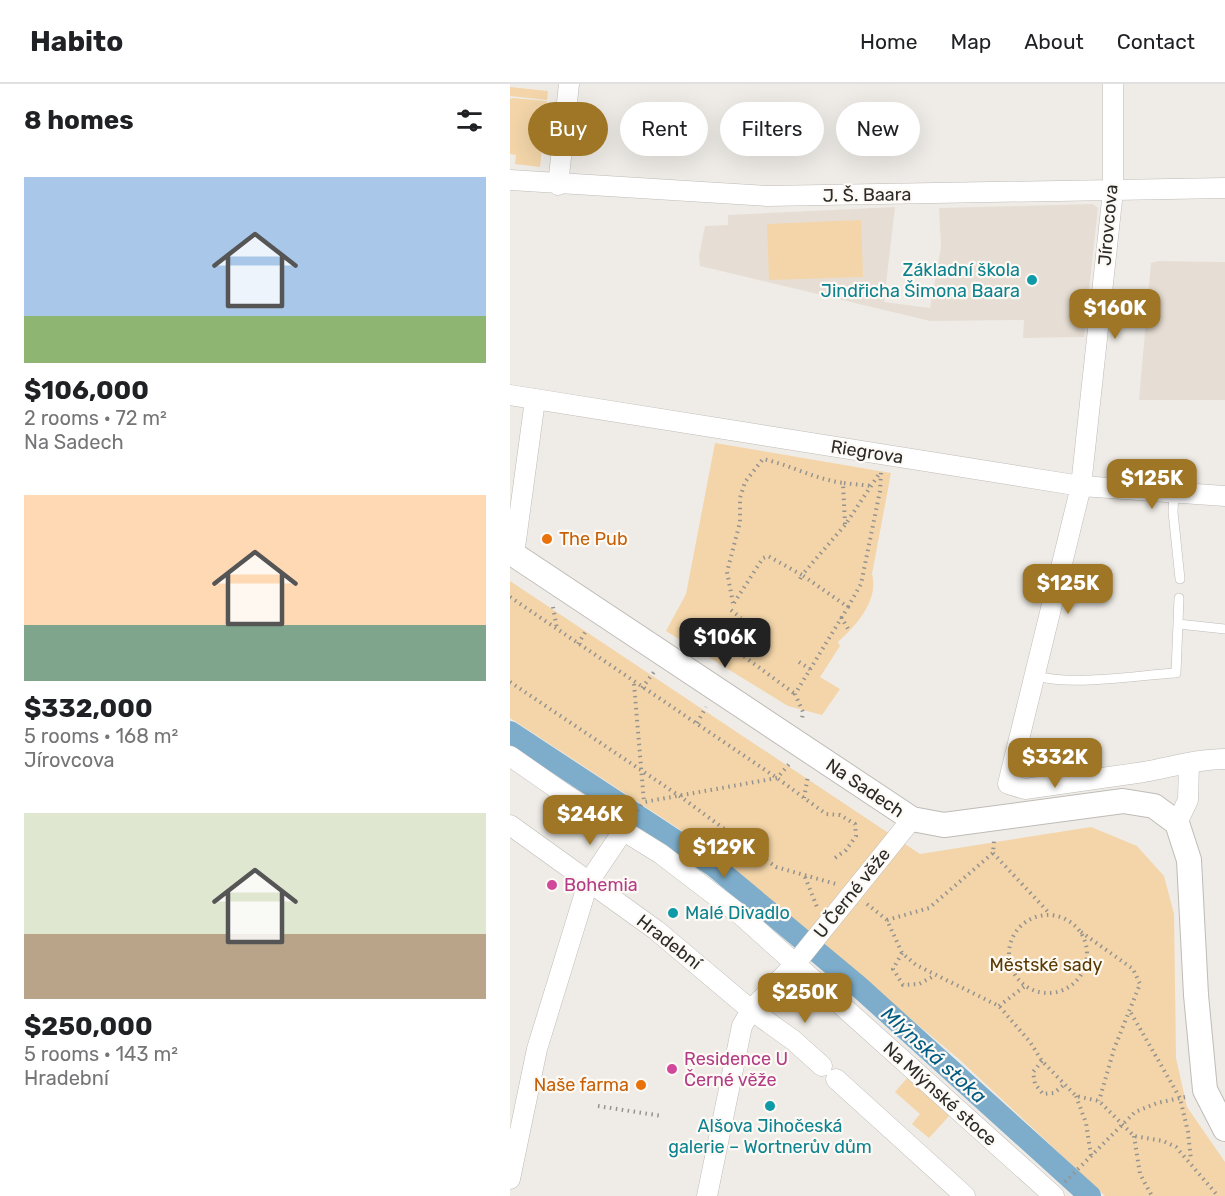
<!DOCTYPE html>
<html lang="en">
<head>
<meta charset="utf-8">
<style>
	body { margin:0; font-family:Rubik,sans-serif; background:#f6f6f6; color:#202124; height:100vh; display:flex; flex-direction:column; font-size:22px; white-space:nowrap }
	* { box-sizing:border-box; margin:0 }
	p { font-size:20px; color:#757577 }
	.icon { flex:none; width:33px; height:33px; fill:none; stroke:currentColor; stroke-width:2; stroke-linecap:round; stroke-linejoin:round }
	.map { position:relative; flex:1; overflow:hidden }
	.sheet { display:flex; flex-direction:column; background:#fff; width:510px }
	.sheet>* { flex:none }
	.hud { position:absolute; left:18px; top:18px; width:570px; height:54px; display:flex; gap:12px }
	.price { position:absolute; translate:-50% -51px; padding:0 14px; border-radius:12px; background:#9f7625; color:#fff; font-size:20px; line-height:39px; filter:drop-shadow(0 2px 3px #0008) }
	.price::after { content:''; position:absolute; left:50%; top:36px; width:18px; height:14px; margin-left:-9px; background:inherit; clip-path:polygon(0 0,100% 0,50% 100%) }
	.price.on { background:#222; color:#fff }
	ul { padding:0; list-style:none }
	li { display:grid; align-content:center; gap:12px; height:318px; padding:0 24px }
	li span { display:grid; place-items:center; height:186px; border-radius:0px; color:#555 }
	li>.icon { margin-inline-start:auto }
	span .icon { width:108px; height:108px; fill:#fffc; stroke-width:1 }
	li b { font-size:26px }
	h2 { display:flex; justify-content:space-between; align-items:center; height:72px; padding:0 24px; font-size:26px }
	.pill { padding:0 21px; border-radius:27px; background:#fff; box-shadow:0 6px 24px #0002; font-size:21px; line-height:54px }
	.pill.on { background:#9f7625; color:#fff }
	header { display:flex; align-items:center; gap:36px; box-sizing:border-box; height:84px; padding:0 30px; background:#fff; border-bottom:2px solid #e0e0e0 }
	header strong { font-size:28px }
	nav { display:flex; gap:33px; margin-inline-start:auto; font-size:21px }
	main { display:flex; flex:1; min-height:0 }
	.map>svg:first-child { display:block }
	.built { fill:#e6ded4 }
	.green { fill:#f3d5a9 }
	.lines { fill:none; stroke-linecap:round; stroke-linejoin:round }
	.canal { stroke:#7dadcb; stroke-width:22 }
	.service-casing { stroke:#bfbbb7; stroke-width:10 }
	.minor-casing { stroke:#bfbbb7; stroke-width:21 }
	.tertiary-casing { stroke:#bfbbb7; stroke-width:26 }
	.path { stroke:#95938f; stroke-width:4; stroke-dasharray:1.5 4.5; stroke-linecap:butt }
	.service { stroke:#fff; stroke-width:9 }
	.minor { stroke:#fff; stroke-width:20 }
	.tertiary { stroke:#fff; stroke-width:24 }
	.culture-dot { fill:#0f9aa8; stroke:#fdf9f4; stroke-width:2 }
	.food-dot { fill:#e8710a; stroke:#fdf9f4; stroke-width:2 }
	.hotel-dot { fill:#d1479c; stroke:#fdf9f4; stroke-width:2 }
	.labels { text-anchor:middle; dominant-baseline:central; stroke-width:4.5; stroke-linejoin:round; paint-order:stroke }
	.street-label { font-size:18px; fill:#2c2b29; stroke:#fdf9f4 }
	.culture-label { font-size:18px; fill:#0d838f; stroke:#fdf9f4; text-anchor:end }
	.food-label { font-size:18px; fill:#c56008; stroke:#fdf9f4; text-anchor:start }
	.hotel-label { font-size:18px; fill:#b23c85; stroke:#fdf9f4; text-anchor:start }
	.park-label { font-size:18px; fill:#583a01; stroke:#fdf9f4 }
	.water-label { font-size:20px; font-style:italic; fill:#005b82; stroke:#fdf9f4 }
</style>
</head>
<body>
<header>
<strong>Habito</strong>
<nav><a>Home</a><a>Map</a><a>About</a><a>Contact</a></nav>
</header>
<main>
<section class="sheet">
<h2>8 homes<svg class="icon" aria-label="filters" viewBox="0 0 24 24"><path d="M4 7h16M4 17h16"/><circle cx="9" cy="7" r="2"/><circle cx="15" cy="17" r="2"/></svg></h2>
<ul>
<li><span style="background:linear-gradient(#a9c7e8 75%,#8fb573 0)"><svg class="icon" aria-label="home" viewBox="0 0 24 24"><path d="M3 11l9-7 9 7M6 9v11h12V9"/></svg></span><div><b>$106,000</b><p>2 rooms · 72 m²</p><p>Na Sadech</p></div></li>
<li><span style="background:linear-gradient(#ffd9b3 70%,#7fa58c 0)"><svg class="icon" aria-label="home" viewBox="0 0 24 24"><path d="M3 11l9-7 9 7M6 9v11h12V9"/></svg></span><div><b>$332,000</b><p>5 rooms · 168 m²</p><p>Jírovcova</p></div></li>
<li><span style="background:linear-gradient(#dfe7d0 65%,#b9a48a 0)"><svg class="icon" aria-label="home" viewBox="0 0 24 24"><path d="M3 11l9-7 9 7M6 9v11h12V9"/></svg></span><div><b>$250,000</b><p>5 rooms · 143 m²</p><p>Hradební</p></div></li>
</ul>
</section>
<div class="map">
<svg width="715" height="1112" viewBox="0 0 715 1112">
	<rect width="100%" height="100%" fill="#efece7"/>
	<path class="built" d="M583,120L588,124L574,253L513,254L514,236L420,237L190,182L189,172L195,142L218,141V131L385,123L374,218L420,224L431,163L429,124Z
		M648,177L715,178V316H629L641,179Z"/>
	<path class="green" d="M0,3L38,7L37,16L0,12Z
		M3,14L37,17L30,83L5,80L6,71L0,70V15Z
		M351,136L353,193L259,196L257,140Z
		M205,359L381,389L362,490C369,516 347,541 328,558L330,562L310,593L330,605L312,631L278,622L156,547L176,510Z
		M0,497L410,770L581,743L627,762L654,792L664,830L666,974L677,1023L715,1078V1112H595L450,976L192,760L0,634Z
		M398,993L440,1031L419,1054L402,1040L410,1030L385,1008Z"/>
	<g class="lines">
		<path class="canal" d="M0,648L204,782L348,902L580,1112"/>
		<defs>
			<path id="service" d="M664,409L663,428L670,495
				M668,540L715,545
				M524,591C559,603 628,591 666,589L669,514"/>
			<path id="minor" d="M603,0V107L571,402L498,700L515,705C555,699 594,694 634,688C662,683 687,675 715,675
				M0,96L257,112L715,104
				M48,101L59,0
				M0,311L571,402L715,412
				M4,471L25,316
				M0,672L56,711L151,770L232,832L544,1112
				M667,739L678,716L679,680
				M0,741L146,846L241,926L283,956L312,982
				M326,995L455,1112
				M0,1095L27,965L78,799L113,747
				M197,1112L232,942L241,926L285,880L402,735"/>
			<path id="tertiary" d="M0,468L402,735L434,741L613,717L644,722L667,739L679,776L686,911L695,1006L715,1045"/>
		</defs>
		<use href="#service" class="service-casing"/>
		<use href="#minor" class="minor-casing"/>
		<use href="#tertiary" class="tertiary-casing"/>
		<path class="path" d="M335,440L333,399L362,402
			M290,495L292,491L338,523L285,610L293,628L292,635
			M0,513L267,694L316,730L330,731L345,740L346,752L336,766L322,776
			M223,519L217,488L230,438V414L235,398L253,375C280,381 305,395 333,399
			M224,519L253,474L258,472L292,491L335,441L369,390
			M43,523L47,545
			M338,523L351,500L370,407L371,388
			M221,526L231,534
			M331,533L340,548
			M205,551L285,610
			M68,560L77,545
			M289,578L300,585
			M0,598L171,713L266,783L326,800
			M124,600L134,718L267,694L280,679
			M132,604L144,588
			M187,639L196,623
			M294,714L298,692
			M124,732L133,718
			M483,769L540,830
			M295,793L307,823
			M357,820L377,836L392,869L406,881L489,922L520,958L532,977L566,1012L589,1017L624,1052L653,1057L666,1063L708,1112
			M499 870a39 39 0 1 1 78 0a39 39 0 1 1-78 0Z
			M377,836L419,824L483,769L484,757
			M571,848L623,885L630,900L604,965L589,1017
			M392,869L383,885L393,901L409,900L424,892
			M489,922L515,902
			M621,929L670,1014L678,1048L681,1076
			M532,977L523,988L525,1000L533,1010L544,1009L555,1000
			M566,1012L576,1039L581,1072
			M88,1022L152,1032
			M624,1052L630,1090L642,1112
			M555,1098L625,1028L647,1019L675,1013"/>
		<use href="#service" class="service"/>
		<use href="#minor" class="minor"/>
		<use href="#tertiary" class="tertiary"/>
	</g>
	<g class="culture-dot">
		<circle cx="522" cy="196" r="6"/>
		<circle cx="163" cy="829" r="6"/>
		<circle cx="260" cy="1022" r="6"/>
	</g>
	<g class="food-dot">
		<circle cx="37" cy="455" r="6"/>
		<circle cx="131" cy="1001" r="6"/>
	</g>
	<g class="hotel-dot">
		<circle cx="42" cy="801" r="6"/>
		<circle cx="162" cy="985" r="6"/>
	</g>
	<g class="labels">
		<g class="street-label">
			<text transform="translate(357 111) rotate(-1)">J. Š. Baara</text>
			<text transform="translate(598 141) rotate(-85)">Jírovcova</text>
			<text transform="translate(357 368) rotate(9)">Riegrova</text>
			<text transform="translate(355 704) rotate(34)">Na Sadech</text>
			<text transform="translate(342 809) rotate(-51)">U Černé věže</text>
			<text transform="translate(159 858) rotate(38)">Hradební</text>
			<text transform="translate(430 1010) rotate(42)">Na Mlýnské stoce</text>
		</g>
		<g class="culture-label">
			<text x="510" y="186">Základní škola<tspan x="510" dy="21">Jindřicha Šimona Baara</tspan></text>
			<text x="175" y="829" text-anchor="start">Malé Divadlo</text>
			<text x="260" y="1042" text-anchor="middle">Alšova Jihočeská<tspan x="260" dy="21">galerie – Wortnerův dům</tspan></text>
		</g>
		<g class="food-label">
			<text x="49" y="455">The Pub</text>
			<text x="119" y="1001" text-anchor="end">Naše farma</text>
		</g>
		<g class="hotel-label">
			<text x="54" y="801">Bohemia</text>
			<text x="174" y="975">Residence U<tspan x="174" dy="21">Černé věže</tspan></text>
		</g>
		<g class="park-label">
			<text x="536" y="881">Městské sady</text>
		</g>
		<g class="water-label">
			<text transform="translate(424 971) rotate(42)">Mlýnská stoka</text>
		</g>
	</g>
</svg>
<b class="price" style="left:605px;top:256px">$160K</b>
<b class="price" style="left:642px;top:426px">$125K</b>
<b class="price" style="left:558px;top:531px">$125K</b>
<b class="price on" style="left:215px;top:585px">$106K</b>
<b class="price" style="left:545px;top:705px">$332K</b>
<b class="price" style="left:80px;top:762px">$246K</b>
<b class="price" style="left:214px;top:795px">$129K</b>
<b class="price" style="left:295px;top:940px">$250K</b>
<div class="hud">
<a class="pill on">Buy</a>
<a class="pill">Rent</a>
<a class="pill">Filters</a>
<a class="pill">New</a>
</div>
</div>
</main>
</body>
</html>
